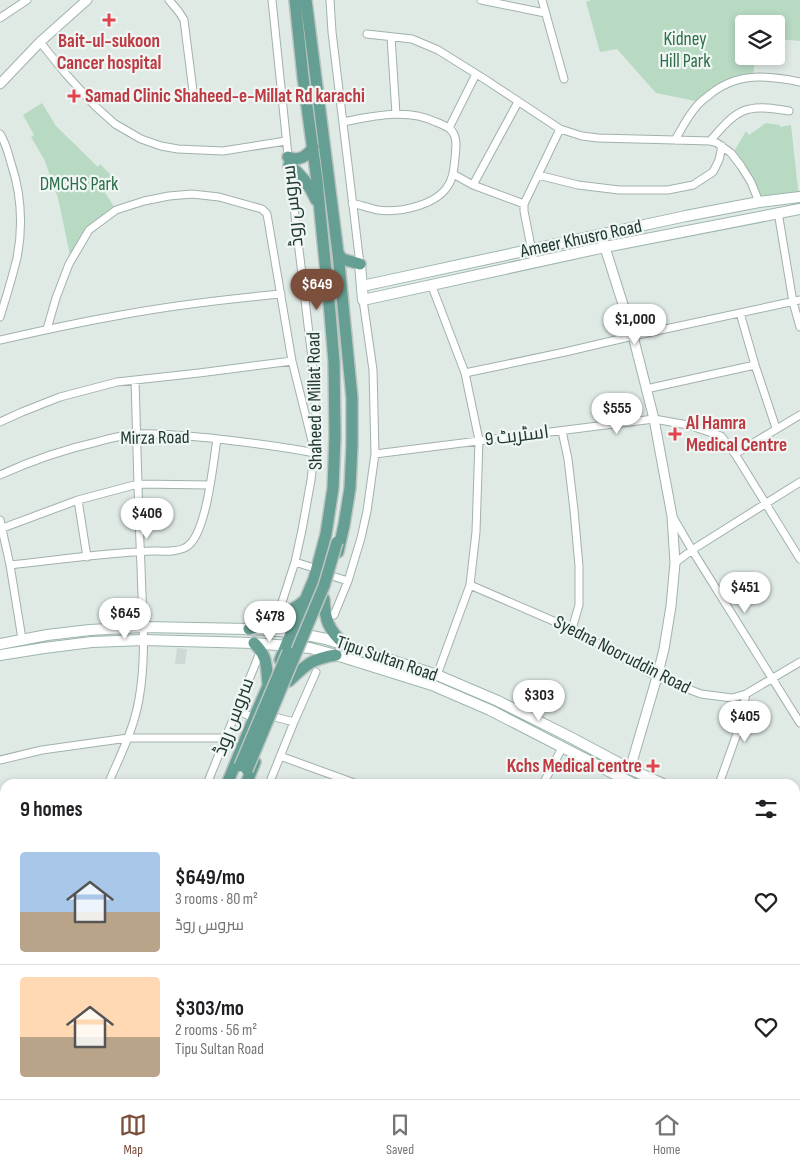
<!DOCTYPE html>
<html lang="en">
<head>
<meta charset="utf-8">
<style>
	body { margin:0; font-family:"Sofia Sans Condensed",Cairo,sans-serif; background:#f2f2f2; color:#202124; height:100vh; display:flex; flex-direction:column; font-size:19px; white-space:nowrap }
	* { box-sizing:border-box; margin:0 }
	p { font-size:16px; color:#757577 }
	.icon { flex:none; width:28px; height:28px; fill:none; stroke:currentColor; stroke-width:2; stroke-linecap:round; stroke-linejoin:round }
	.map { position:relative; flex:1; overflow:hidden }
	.details { position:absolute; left:0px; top:779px; width:800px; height:321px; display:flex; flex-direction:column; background:#fff; border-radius:15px 15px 0 0; box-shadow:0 2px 8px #0003 }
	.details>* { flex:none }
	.controls { position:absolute; left:735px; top:15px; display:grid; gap:10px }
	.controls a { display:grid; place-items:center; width:50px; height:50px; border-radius:5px; background:#fff; box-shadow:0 2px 8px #0003; font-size:25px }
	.price { position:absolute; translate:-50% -42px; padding:0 11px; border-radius:18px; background:#fff; color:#222; font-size:16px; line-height:32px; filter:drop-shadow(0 1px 2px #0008) }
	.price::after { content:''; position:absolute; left:50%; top:30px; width:15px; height:11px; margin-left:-8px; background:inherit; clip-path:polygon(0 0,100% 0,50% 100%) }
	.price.active { background:#7c4e3c; color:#fff }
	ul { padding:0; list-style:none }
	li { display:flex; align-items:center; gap:15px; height:125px; padding:0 20px }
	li+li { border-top:1px solid #e0e0e0 }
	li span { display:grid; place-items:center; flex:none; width:140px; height:100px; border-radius:5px; color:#555 }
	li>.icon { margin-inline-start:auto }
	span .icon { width:60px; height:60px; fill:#fffc; stroke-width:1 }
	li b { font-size:21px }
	h2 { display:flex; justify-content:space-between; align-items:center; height:60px; padding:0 20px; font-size:21px }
	.tab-bar { display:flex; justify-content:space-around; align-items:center; height:70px; border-top:1px solid #e0e0e0; background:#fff; font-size:14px; color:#757577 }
	.tab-bar a { display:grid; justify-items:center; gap:2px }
	.tab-bar .active { color:#7c4e3c }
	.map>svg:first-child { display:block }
	.built { fill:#cdd9d4 }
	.green { fill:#b8dac3 }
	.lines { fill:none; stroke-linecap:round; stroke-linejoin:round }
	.minor-casing { stroke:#a2b1ac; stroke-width:9 }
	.tertiary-casing { stroke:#a2b1ac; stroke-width:11 }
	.secondary-casing { stroke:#9eb5ae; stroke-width:12 }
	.primary-casing { stroke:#bcc4c2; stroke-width:14 }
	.minor { stroke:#fff; stroke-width:7 }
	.tertiary { stroke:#fff; stroke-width:9 }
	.secondary { stroke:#fff; stroke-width:10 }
	.primary { stroke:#659e92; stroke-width:11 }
	.primary-bridge-casing { stroke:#bcc4c2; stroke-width:14; stroke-linecap:butt }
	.primary-bridge { stroke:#659e92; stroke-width:11 }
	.health-dot { fill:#e0444e; stroke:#eff6f3; stroke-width:2 }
	.labels { text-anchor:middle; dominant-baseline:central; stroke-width:4.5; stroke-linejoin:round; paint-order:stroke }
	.park-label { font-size:19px; fill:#2c6e49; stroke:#eff6f3 }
	.health-label { font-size:19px; font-weight:bold; fill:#be3a42; stroke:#eff6f3; text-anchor:start }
	.street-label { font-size:19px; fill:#213933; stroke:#eff6f3 }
</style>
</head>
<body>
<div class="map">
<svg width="800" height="1099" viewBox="0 0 800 1099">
	<rect width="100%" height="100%" fill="#dfeae5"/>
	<path class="built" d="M177,648L187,649L185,664H175Z"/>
	<path class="green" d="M591,0H800V41L776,39V24H744V56H755L753,77L721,86L700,102L656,93L617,49L600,52L586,2Z
		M42,103L56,126L98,167L100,164L118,182L104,191L116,210L89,230L71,260L58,198L44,159L31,137L34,135L23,115Z
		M766,123L780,125V127L791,125L799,197L759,202L732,155L746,131L749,135Z"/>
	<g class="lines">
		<defs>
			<path id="minor" d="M169,0L179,12L184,20L194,99
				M272,0L289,165L312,359L317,429L311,480L302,530L295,562L282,602L280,617
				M330,0L332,32L360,264
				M481,0L545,13
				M542,0L564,79
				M0,18L27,0
				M367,34L412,39L438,50L486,80L560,129L582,136L598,138L675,140L710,141L717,143L731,153L741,166L751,182L759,202
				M391,37L396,114
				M40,42L65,73L95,106L115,124L141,139L161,146L178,149L223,151L286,141
				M343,122C374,116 407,108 436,122C441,124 446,126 450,129C458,136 456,148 455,158C454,167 454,176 449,184C438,205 400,213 378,210C369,208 360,205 352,203
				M449,128L476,74
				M0,134C6,143 8,153 11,163C21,193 23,227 17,258C12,278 6,298 0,317
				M675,140C682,128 688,116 696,107C699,103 704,99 708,96C736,72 766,75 800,82
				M710,141C721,129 733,112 750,109C762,106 777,109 789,111
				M453,174L473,185L524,204
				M538,175L578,185L619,190H668L693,185L713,172L719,160L722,146
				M473,185L518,102
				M778,212L793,302L800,327
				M534,262L524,211V204L560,129
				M431,284L465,373L479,440L476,532L470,585L437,675
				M740,313L755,365L776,428
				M0,340C40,331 80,322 121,315C174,305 227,299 281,294
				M465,373L565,352L633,336L800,300
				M646,389L755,365
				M0,422L22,412L60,397L117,382L199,373L292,361
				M562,431L568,459L574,510L579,566V605L572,629
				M375,454L654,419L688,425L721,436L735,454L800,559
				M735,454L800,415
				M0,475C33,460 61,450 97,442C110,438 124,435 138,434C161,433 186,436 210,438C245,442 280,446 315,453L292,361L267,214L262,209L219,197L192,194L169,196L144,201L116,210L89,230L69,264L56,298L47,329
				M78,500L87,557
				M673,517L692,550L800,723
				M0,520L10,565L22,639
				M0,529L78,500L138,484L210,485
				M295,562L317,569
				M675,563L692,550L800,482
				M10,565C57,560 104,553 151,551C162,551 180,553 189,545C207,529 213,464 217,439
				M332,576L348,581
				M470,585L572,629L657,677L701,694L732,698L746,694L800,662
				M334,615L348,581L361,538L367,511L375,454L373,370L363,300
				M236,710L254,718
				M275,717L294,722
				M280,756L357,784
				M0,760L42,750L128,738H225
				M108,784C120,756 134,729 139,699C147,655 142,610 141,566C138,504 137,442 135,380
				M207,784L261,650
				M269,784L294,722L316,672
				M543,784L562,748
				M719,784L739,728L746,694
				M0,806H5
				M0,843L5,842
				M795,860L800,863
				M0,921L5,920
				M795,923L800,926
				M795,987L800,990
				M795,1044L800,1047
				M307,1095L309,1099
				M386,1095L387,1099
				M399,1095L410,1099
				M539,1095L547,1099
				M676,1095L684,1099
				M784,1095L792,1099
				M76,1099L77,1095
				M90,1099L92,1095
				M132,1099L133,1095
				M138,1099L140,1095
				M528,1099L530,1095"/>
			<path id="tertiary" d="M0,84L40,42L87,0
				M601,235L633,336L654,419L672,516L675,563L671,606L664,649L657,677L630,769
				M0,908L5,907
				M0,916L5,915
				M319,1095L320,1099"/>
			<path id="secondary" d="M360,264L363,300L605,247L800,209
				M362,286L686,216L759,202L800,197
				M0,644L47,635L90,630L143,627L249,629L292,632L326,639L437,675L498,701L568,736L630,769L663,784
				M0,655L44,648L92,642L143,640L254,643L310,648L336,655L432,685L490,710L634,784
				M795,834L800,836
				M795,847L800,849"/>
			<path id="primary" d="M306,0L338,253L352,398V445L350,488L344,525L338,552
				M288,157C298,162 308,156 313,147
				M289,165C301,174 310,186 316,200
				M338,253L342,259L360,264
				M324,599C325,620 328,629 344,644
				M249,629L269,624L299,605L305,600
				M254,643C268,657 266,665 268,684
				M280,660L314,579L326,534L333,488L335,436L334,362L330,313L317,181L303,77L295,0
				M289,681C307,664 311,659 336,655
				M227,784L254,718L272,677
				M246,784L255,762
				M104,1099L105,1095
				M117,1099L119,1095"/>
		</defs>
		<use href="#minor" class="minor-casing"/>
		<use href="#tertiary" class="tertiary-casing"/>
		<use href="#secondary" class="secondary-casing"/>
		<use href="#primary" class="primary-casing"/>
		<use href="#minor" class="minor"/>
		<use href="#tertiary" class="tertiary"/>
		<use href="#secondary" class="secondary"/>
		<use href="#primary" class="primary"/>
		<defs>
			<path id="primary-bridge" d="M240,766L288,652
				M247,770L324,586L337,542"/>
		</defs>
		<use href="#primary-bridge" class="primary-bridge-casing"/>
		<use href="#primary-bridge" class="primary-bridge"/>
	</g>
	<g class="health-dot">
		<path d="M106.5 12.5h5v5h5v5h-5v5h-5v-5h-5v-5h5z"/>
		<path d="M71.5 88.5h5v5h5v5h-5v5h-5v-5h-5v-5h5z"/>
		<path d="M672.5 426.5h5v5h5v5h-5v5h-5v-5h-5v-5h5z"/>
		<path d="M650.5 758.5h5v5h5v5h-5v5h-5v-5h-5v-5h5z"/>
	</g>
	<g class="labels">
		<g class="park-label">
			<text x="685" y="39">Kidney<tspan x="685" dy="22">Hill Park</tspan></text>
			<text x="79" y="184">DMCHS Park</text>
		</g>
		<g class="health-label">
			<text x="109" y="41" text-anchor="middle">Bait-ul-sukoon<tspan x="109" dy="22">Cancer hospital</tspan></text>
			<text x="85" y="96">Samad Clinic Shaheed-e-Millat Rd karachi</text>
			<text x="686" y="423">Al Hamra<tspan x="686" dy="22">Medical Centre</tspan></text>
			<text x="642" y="766" text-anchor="end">Kchs Medical centre</text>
		</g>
		<g class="street-label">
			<text transform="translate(293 206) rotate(-96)">سروس روڈ</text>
			<text transform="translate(581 239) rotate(-12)">Ameer Khusro Road</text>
			<text transform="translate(315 401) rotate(-91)">Shaheed e Millat Road</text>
			<text transform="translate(517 436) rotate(-7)">اسٹریٹ 9</text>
			<text transform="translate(155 438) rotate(-1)">Mirza Road</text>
			<text transform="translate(622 655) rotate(27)">Syedna Nooruddin Road</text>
			<text transform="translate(387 659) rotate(19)">Tipu Sultan Road</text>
			<text transform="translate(234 717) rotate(-69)">سروس روڈ</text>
		</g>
	</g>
</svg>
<div class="controls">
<a><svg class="icon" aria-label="layers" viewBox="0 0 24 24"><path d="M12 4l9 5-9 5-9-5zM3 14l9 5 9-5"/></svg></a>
</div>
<b class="price active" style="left:317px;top:311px">$649</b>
<b class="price" style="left:635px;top:346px">$1,000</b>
<b class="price" style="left:617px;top:435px">$555</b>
<b class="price" style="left:147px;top:540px">$406</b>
<b class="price" style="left:745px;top:614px">$451</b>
<b class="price" style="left:125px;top:640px">$645</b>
<b class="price" style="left:270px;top:643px">$478</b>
<b class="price" style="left:539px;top:722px">$303</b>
<b class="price" style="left:745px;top:743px">$405</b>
<section class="details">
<h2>9 homes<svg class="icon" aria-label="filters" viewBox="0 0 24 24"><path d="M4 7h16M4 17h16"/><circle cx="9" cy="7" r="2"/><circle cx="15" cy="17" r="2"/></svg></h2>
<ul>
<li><span style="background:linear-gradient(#a9c7e8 60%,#b9a48a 0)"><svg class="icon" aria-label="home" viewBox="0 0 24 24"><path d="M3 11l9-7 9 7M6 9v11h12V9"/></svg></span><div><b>$649/mo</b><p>3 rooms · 80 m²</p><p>سروس روڈ</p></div><svg class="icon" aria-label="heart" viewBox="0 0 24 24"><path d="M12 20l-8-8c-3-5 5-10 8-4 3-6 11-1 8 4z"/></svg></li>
<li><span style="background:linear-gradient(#ffd9b3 60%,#b9a48a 0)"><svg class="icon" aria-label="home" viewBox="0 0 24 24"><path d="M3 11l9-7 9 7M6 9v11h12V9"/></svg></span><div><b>$303/mo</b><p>2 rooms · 56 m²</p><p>Tipu Sultan Road</p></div><svg class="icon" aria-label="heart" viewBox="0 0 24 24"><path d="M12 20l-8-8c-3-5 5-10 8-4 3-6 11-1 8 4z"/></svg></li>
</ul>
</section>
</div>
<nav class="tab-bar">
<a class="active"><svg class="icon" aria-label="map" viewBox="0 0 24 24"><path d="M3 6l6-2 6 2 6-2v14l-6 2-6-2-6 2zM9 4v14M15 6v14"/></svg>Map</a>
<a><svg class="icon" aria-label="saved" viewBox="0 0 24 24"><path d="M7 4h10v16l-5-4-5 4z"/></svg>Saved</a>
<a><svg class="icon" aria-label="home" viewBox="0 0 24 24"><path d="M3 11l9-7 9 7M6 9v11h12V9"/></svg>Home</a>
</nav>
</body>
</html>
